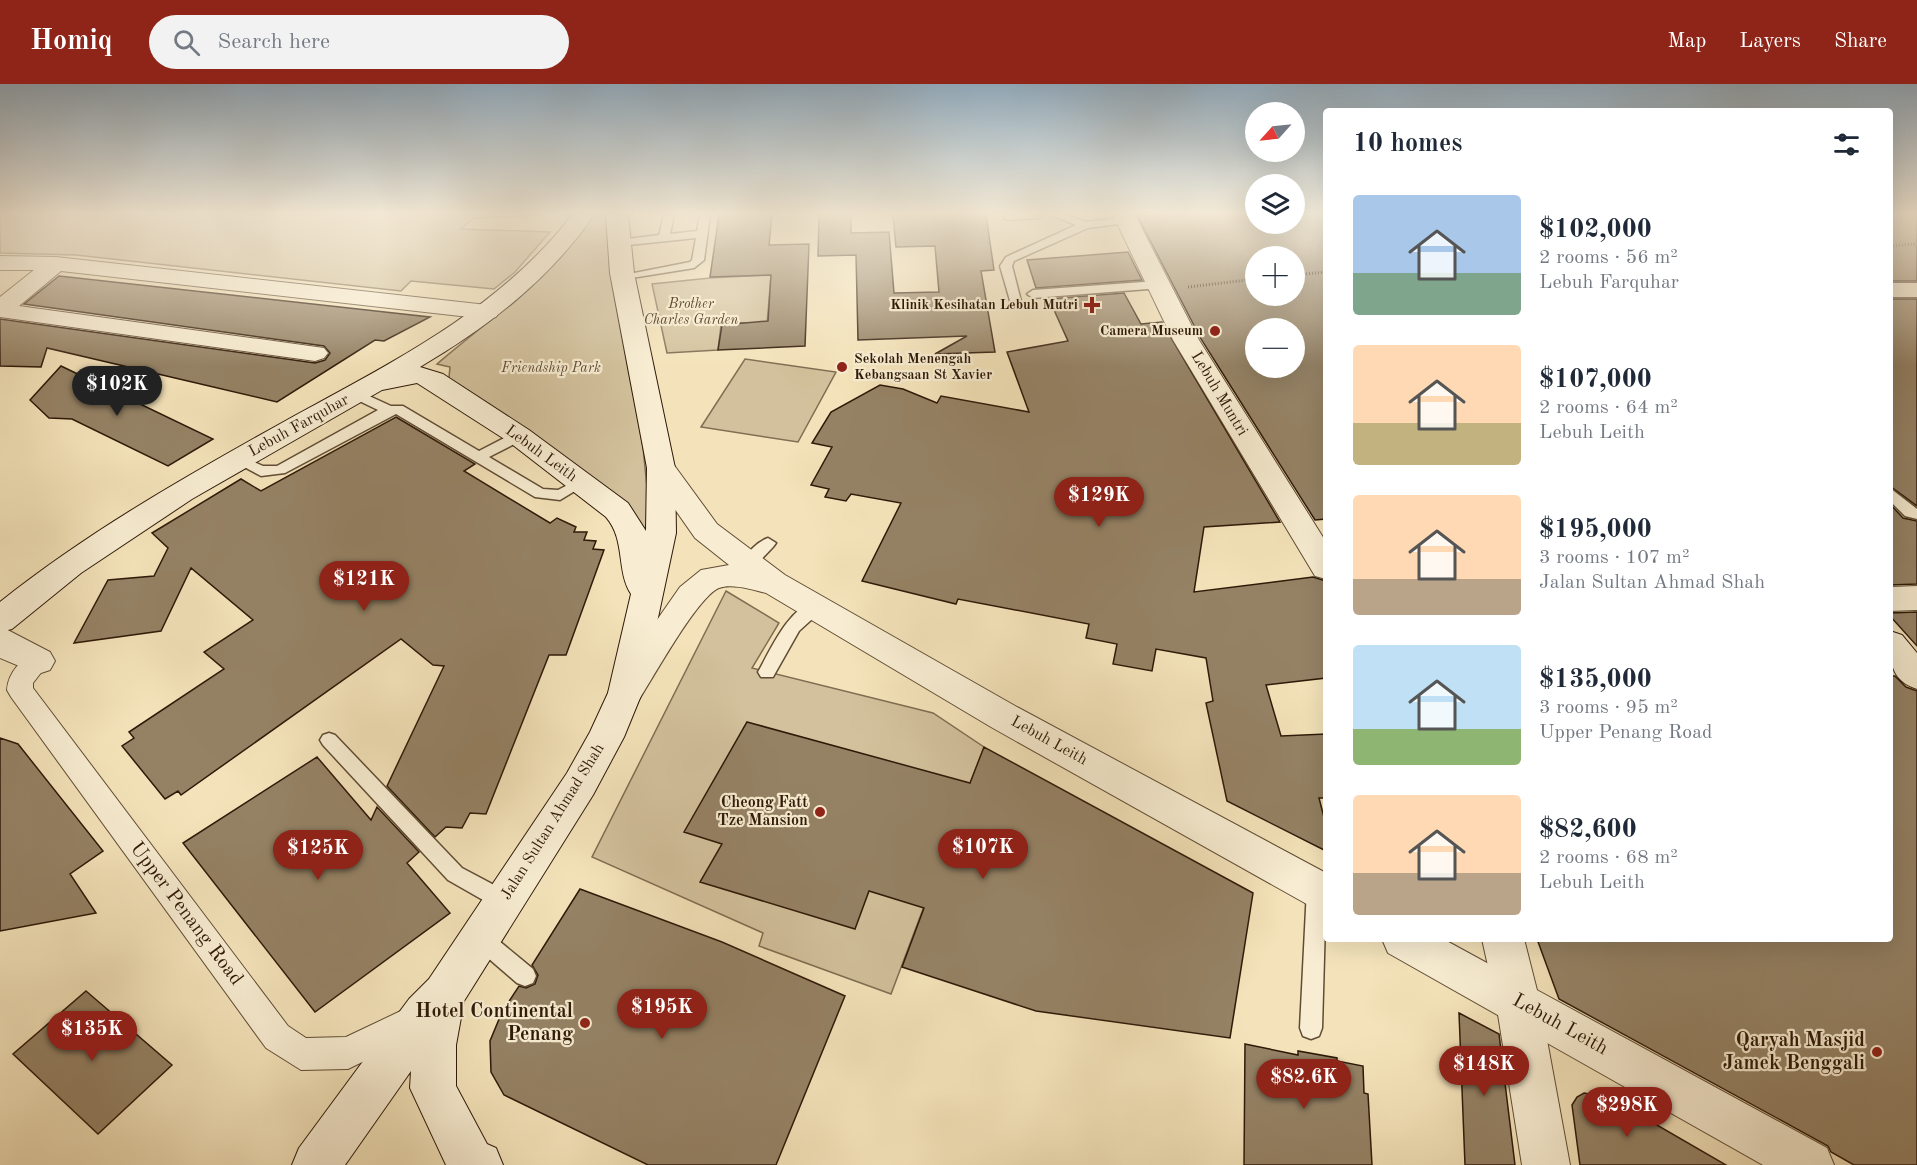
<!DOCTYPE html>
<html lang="en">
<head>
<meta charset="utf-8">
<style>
	body { margin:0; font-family:"Old Standard TT",serif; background:#f2f2f3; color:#1f2937; height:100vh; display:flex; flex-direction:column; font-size:22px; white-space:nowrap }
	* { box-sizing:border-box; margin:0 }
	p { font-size:20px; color:#747a83 }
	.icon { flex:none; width:33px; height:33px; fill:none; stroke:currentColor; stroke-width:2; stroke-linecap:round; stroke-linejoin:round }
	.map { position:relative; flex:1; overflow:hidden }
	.details { position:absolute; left:1323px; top:24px; width:570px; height:834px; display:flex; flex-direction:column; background:#fff; border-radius:6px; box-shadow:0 6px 24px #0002 }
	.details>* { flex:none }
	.needle { width:39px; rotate:243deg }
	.tools { position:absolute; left:1245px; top:18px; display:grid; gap:12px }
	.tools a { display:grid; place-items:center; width:60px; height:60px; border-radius:50%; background:#fff; box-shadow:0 6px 24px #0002; font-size:30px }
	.price { position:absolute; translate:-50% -51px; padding:0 14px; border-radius:21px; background:#8f2418; color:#fff; font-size:20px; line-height:39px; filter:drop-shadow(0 2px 3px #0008) }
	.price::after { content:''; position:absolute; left:50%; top:36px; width:18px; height:14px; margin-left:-9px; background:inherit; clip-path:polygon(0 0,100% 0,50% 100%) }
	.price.on { background:#222; color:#fff }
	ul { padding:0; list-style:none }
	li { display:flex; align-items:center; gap:18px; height:150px; padding:0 30px }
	li span { display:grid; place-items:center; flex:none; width:168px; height:120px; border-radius:6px; color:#555 }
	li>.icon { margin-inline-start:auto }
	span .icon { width:72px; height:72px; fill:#fffc; stroke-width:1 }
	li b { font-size:26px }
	h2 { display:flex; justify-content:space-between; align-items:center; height:72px; padding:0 30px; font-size:26px }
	header { display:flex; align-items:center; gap:36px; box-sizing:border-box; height:84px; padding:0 30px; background:#8f2418; color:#fff }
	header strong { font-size:28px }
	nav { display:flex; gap:33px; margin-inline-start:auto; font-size:21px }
	.search { width:420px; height:54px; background:#f2f2f3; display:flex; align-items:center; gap:15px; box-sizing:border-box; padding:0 21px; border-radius:33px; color:#747a83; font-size:22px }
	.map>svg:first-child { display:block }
	.green { fill:#d2c19c; stroke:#806d52; stroke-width:1.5 }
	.building { fill:#958265; stroke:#2e1908; stroke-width:1.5; fill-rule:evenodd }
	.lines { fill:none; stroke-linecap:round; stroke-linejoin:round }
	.service-casing { stroke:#604c34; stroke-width:3 }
	.pedestrian-casing { stroke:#604c34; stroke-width:2 }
	.minor-casing { stroke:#604c34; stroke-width:2 }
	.tertiary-casing { stroke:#604c34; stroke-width:2 }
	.secondary-casing { stroke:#2e1908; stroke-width:2 }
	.path { stroke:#2e1908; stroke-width:3; stroke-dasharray:1 2; stroke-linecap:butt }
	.service { fill:#f8edd2; fill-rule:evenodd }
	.pedestrian { fill:#f8edd2; fill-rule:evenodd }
	.minor { fill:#f8edd2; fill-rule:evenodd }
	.tertiary { fill:#f8edd2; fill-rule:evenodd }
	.secondary { fill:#f8edd2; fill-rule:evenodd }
	.poi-dot { fill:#8f2418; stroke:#f8edd2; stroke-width:2 }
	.labels { text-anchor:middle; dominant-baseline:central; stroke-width:4.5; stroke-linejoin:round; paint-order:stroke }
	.far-park-label { font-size:14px; font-style:italic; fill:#5f4b34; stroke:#f8edd2 }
	.far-poi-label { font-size:14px; font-weight:bold; fill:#2e1908; stroke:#f8edd2; text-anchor:end }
	.street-label { font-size:16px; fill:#2e1908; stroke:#f8edd2 }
	.poi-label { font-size:16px; font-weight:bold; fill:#2e1908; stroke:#f8edd2; text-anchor:end }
	.near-street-label { font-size:20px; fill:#2e1908; stroke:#f8edd2 }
	.near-poi-label { font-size:20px; font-weight:bold; fill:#2e1908; stroke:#f8edd2; text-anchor:end }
</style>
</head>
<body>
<header>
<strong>Homiq</strong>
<div class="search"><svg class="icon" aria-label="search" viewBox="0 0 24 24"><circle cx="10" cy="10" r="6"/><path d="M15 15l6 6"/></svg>Search here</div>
<nav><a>Map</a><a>Layers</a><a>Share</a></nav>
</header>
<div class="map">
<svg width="1917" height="1081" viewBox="0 0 1917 1081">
	<rect width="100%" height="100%" fill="#f4e3ba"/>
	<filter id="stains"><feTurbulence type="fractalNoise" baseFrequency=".00333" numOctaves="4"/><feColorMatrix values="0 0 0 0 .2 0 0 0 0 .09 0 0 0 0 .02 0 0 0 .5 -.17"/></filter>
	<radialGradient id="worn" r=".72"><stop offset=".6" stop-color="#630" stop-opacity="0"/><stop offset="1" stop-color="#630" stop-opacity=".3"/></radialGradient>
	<path class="green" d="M0,131H546L474,134L461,145L550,148L515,188L494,205L411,197L401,207L76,171L0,169Z
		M592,131H606L608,161L643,363L652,455L448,304L450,283L437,280C492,233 553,192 592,131Z
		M771,191L767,240L727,238L721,241L718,266L667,269L652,200L710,194Z
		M745,275L836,288L798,358L701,343Z
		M726,507L779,539L752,584L933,629L984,663L891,910L759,862L763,849L592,773Z"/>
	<path class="building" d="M719,131H772L769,161L809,160L805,262L718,266L722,241L768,237L771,191L710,193Z
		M819,131H851V149L889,148L894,209L939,208L935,162L896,163L893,131H986L994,186L981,187L995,268L935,270L967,252L858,256L856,171L818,172Z
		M1137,131H1256V140H1294V131H1326V435L1315,436L1201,255ZM1256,172H1294V212H1256ZM1256,244H1294V284H1256Z
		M1890,131H1917V197H1890Z
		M1128,168L1142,196L1036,204L1027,176Z
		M59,192L430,233L384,257L375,256L277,318L47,264L41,283L0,282V235L315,279L325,276L330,269L324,262L24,220Z
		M1124,209L1141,240L1162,238L1280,438L1204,443L1194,508L1313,493L1326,497V594L1266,601L1281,652L1326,650V714H1319L1326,741V767L1227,717L1206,619L1213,617L1206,574L1156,565L1152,587L1113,580L1117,560L1086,554L1089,540L958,515L956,520L862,497L901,419L851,410L846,417L825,413L829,405L811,401L832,363L812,359L831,328L880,301L903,305L937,319L941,312L1029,328L1007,268L1068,257L1049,215Z
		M1890,215H1917V422L1890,402Z
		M61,282L213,355L168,382L72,335L49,334L30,316Z
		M396,333L475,380L464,387L550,439L557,434L576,443L574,448H587L584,456L596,457L593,465L604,466L566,571H549L486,730L470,729L462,744L446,743L435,753L387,702L444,582L433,581L401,555L181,711L178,707L165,715L122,662L134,654L129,648L224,585L204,568L253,536L191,484L161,547L74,559L108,496L154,492L168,464L152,449L241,395L261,407Z
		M1890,420L1903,434L1917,437V500L1890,501Z
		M1917,528V562L1890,532V529Z
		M1890,592H1895L1906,603L1917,607V1081H1854L1831,1068L1828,1062L1559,915L1537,855H1890Z
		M747,638L970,699L984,663L1253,809L1230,954L1036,927L902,883L924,824L869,807L855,845L700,798L722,760L684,748Z
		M0,654L18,660L103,767L70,790L96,829L0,847Z
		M317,673L371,736L377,723L419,768L407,779L450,829L315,928L183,759Z
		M580,805L722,858L845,912L776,1081H648L504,1011L491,988L490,957L502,928L519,902L526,904L535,900L538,891L532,881Z
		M86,907L172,981L98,1050L13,970Z
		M1459,929L1499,950L1515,1081H1465Z
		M1245,960L1298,971V967L1337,974V977L1363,982L1364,1009L1368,1010L1372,1081H1244Z
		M1584,1009L1612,1015L1726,1081H1580L1572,1021L1577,1013Z"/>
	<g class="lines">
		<defs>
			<path id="service" d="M664,131H674L670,150L697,147L700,131H710L704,176L694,184L619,196V192L690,178L692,176L696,154L619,162L613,159L619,156L659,151Z
				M1004,131H1044L1039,134L1008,136L1004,135Z
				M1051,131H1066L1087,138L1126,133L1131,136L1126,139L1088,144L1014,177L1012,182L1021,217L1011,220L1000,182L1006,173L1076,141Z
				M1157,197L1161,198V204L1033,214L1027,210L1033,206Z
				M356,306L391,322H403L479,367L514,349H524V355L489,373L543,405L558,406L581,394L588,399L560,416L535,413L396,330L285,389L261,392L231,376L238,371L263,382H277L378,326L351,313L349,310Z
				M1890,404L1917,425V435L1905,432L1890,417Z
				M768,454L776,459L773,463L755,482H743L741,478C747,469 758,457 768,454Z
				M815,517L823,523L821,527L799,547L773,593H761L758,588C771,565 788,525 815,517Z
				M329,649L335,651L462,784L511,810L514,817L511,824L504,826L497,824L448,796L323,661L320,656L323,651Z
				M1317,796L1324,799L1326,803L1322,944L1319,952L1311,955L1303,952L1300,944L1307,805L1310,799Z
				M480,844L487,847L533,885L536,892L533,899L525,902L517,899L473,861L470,854L473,847Z"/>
			<path id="pedestrian" d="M38,568L47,570L50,577L33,599V604L288,942L306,954L346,953L407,924L418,929L423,940L418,951L348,985L301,986L266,964L11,613L7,606C8,589 22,573 38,568Z"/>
			<path id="minor" d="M1113,131H1135L1199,256L1326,458V495L1315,492L1173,256Z
				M0,172L56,173L487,221L496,223L499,228L496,233L487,235L61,187L19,222L324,264L328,269L324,274L315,277L0,233V213L34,186H0Z
				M1890,199H1917V213H1890Z
				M1917,502V526L1890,527V503Z
				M0,542L50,568L55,577L50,586L38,590L0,574Z
				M1482,855H1524L1540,918L1570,1081H1522L1496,918Z"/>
			<path id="tertiary" d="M661,375L671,377L717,440L785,491L1017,623L1326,789V828L1312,823L991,643L766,509C753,506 732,499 719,504C697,513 652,596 637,619L625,623L613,619L608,609L613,599L680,503L701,486L729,481L695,454L651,391L647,384L651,377Z
				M1382,855H1443L1827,1064L1834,1081H1763L1388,869Z"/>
			<path id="secondary" d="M572,131H594C549,196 488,243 420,283L443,290L529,346L628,419L646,447L647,384L610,189L606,131H628L634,189L675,384L676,449L642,609L624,653L593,711L464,917L456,961V1002L487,1060L496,1064L503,1081H446L410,1004L411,987L345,1081H292L299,1064L409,915L429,895L567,689L590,648L608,609L631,510C616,487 626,456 606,433L509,358L417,299L382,306L192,415L81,489L12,545L0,548V518C89,447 188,391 287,336C391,279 499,226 572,131Z
				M1890,547L1902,551L1917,569V605C1888,596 1890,573 1890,547Z"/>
		</defs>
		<use href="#service" class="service-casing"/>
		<use href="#pedestrian" class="pedestrian-casing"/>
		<use href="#minor" class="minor-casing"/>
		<use href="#tertiary" class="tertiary-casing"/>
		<use href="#secondary" class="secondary-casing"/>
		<path class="path" d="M1890,162L1914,160L1917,163
			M1294,191L1326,188
			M1188,203L1256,195"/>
		<use href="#service" class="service"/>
		<use href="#pedestrian" class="pedestrian"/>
		<use href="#minor" class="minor"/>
		<use href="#tertiary" class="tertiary"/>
		<use href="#secondary" class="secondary"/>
	</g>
	<linearGradient id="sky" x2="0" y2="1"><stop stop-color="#92abbd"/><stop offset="0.46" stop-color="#faf2e0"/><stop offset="1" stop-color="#faf2e0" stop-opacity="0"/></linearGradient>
	<rect width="1917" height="282" fill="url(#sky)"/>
	<g class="poi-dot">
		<path d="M1089 212h6v6h6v6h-6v6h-6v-6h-6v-6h6z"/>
		<circle cx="1215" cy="247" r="6"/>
		<circle cx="842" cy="283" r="6"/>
		<circle cx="820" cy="728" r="6"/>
		<circle cx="585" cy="939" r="6"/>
		<circle cx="1877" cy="968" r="6"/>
	</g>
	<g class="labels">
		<g class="far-park-label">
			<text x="691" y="220">Brother<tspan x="691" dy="16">Charles Garden</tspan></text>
			<text x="551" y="284">Friendship Park</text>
		</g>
		<g class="far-poi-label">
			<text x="1078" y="221">Klinik Kesihatan Lebuh Mutri</text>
			<text x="1203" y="247">Camera Museum</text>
			<text x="854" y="275" text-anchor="start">Sekolah Menengah<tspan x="854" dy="16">Kebangsaan St Xavier</tspan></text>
		</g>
		<g class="street-label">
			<text transform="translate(1219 310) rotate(59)">Lebuh Muntri</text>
			<text transform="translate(299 342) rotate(-29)">Lebuh Farquhar</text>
			<text transform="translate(541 370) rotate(36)">Lebuh Leith</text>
			<text transform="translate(1049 657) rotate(29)">Lebuh Leith</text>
			<text transform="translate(553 738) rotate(-58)">Jalan Sultan Ahmad Shah</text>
		</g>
		<g class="poi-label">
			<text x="808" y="719">Cheong Fatt<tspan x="808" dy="18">Tze Mansion</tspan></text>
		</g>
		<g class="near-street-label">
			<text transform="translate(186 830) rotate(53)">Upper Penang Road</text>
			<text transform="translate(1560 941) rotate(29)">Lebuh Leith</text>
		</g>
		<g class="near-poi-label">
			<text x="573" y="928">Hotel Continental<tspan x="573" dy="23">Penang</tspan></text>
			<text x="1865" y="957">Qaryah Masjid<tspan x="1865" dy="23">Jamek Benggali</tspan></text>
		</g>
	</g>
	<rect width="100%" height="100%" filter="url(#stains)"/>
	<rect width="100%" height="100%" fill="url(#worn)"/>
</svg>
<div class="tools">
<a><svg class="needle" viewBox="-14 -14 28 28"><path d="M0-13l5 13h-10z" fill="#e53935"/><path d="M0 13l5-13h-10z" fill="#747a83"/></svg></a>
<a><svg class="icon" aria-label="layers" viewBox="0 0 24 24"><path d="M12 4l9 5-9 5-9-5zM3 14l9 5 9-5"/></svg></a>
<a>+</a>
<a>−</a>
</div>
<b class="price on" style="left:117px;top:333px">$102K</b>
<b class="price" style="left:1099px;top:444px">$129K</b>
<b class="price" style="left:364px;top:528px">$121K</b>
<b class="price" style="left:983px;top:796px">$107K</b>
<b class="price" style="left:318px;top:797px">$125K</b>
<b class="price" style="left:662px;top:956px">$195K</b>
<b class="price" style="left:92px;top:978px">$135K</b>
<b class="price" style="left:1484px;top:1013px">$148K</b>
<b class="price" style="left:1304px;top:1026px">$82.6K</b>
<b class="price" style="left:1627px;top:1054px">$298K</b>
<section class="details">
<h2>10 homes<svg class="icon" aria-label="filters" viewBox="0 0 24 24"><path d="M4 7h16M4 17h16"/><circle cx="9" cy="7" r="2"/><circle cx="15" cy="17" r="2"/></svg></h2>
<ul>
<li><span style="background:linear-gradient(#a9c7e8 65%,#7fa58c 0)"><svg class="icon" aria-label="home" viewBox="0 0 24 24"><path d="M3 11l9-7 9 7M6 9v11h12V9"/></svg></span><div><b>$102,000</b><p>2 rooms · 56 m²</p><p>Lebuh Farquhar</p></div></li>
<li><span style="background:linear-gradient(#ffd9b3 65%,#c2b280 0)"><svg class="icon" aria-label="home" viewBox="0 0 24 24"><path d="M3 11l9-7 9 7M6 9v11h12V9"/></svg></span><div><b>$107,000</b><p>2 rooms · 64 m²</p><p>Lebuh Leith</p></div></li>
<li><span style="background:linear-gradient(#ffd9b3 70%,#b9a48a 0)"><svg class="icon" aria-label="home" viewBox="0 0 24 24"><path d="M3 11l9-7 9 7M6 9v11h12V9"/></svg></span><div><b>$195,000</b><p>3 rooms · 107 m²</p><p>Jalan Sultan Ahmad Shah</p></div></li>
<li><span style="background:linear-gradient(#bfe0f5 70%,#8fb573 0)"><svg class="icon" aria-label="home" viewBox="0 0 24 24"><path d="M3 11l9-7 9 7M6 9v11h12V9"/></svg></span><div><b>$135,000</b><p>3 rooms · 95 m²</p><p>Upper Penang Road</p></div></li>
<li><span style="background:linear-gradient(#ffd9b3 65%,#b9a48a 0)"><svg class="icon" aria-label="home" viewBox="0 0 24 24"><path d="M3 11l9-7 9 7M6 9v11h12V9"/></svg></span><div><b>$82,600</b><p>2 rooms · 68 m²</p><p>Lebuh Leith</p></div></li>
</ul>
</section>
</div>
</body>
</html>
